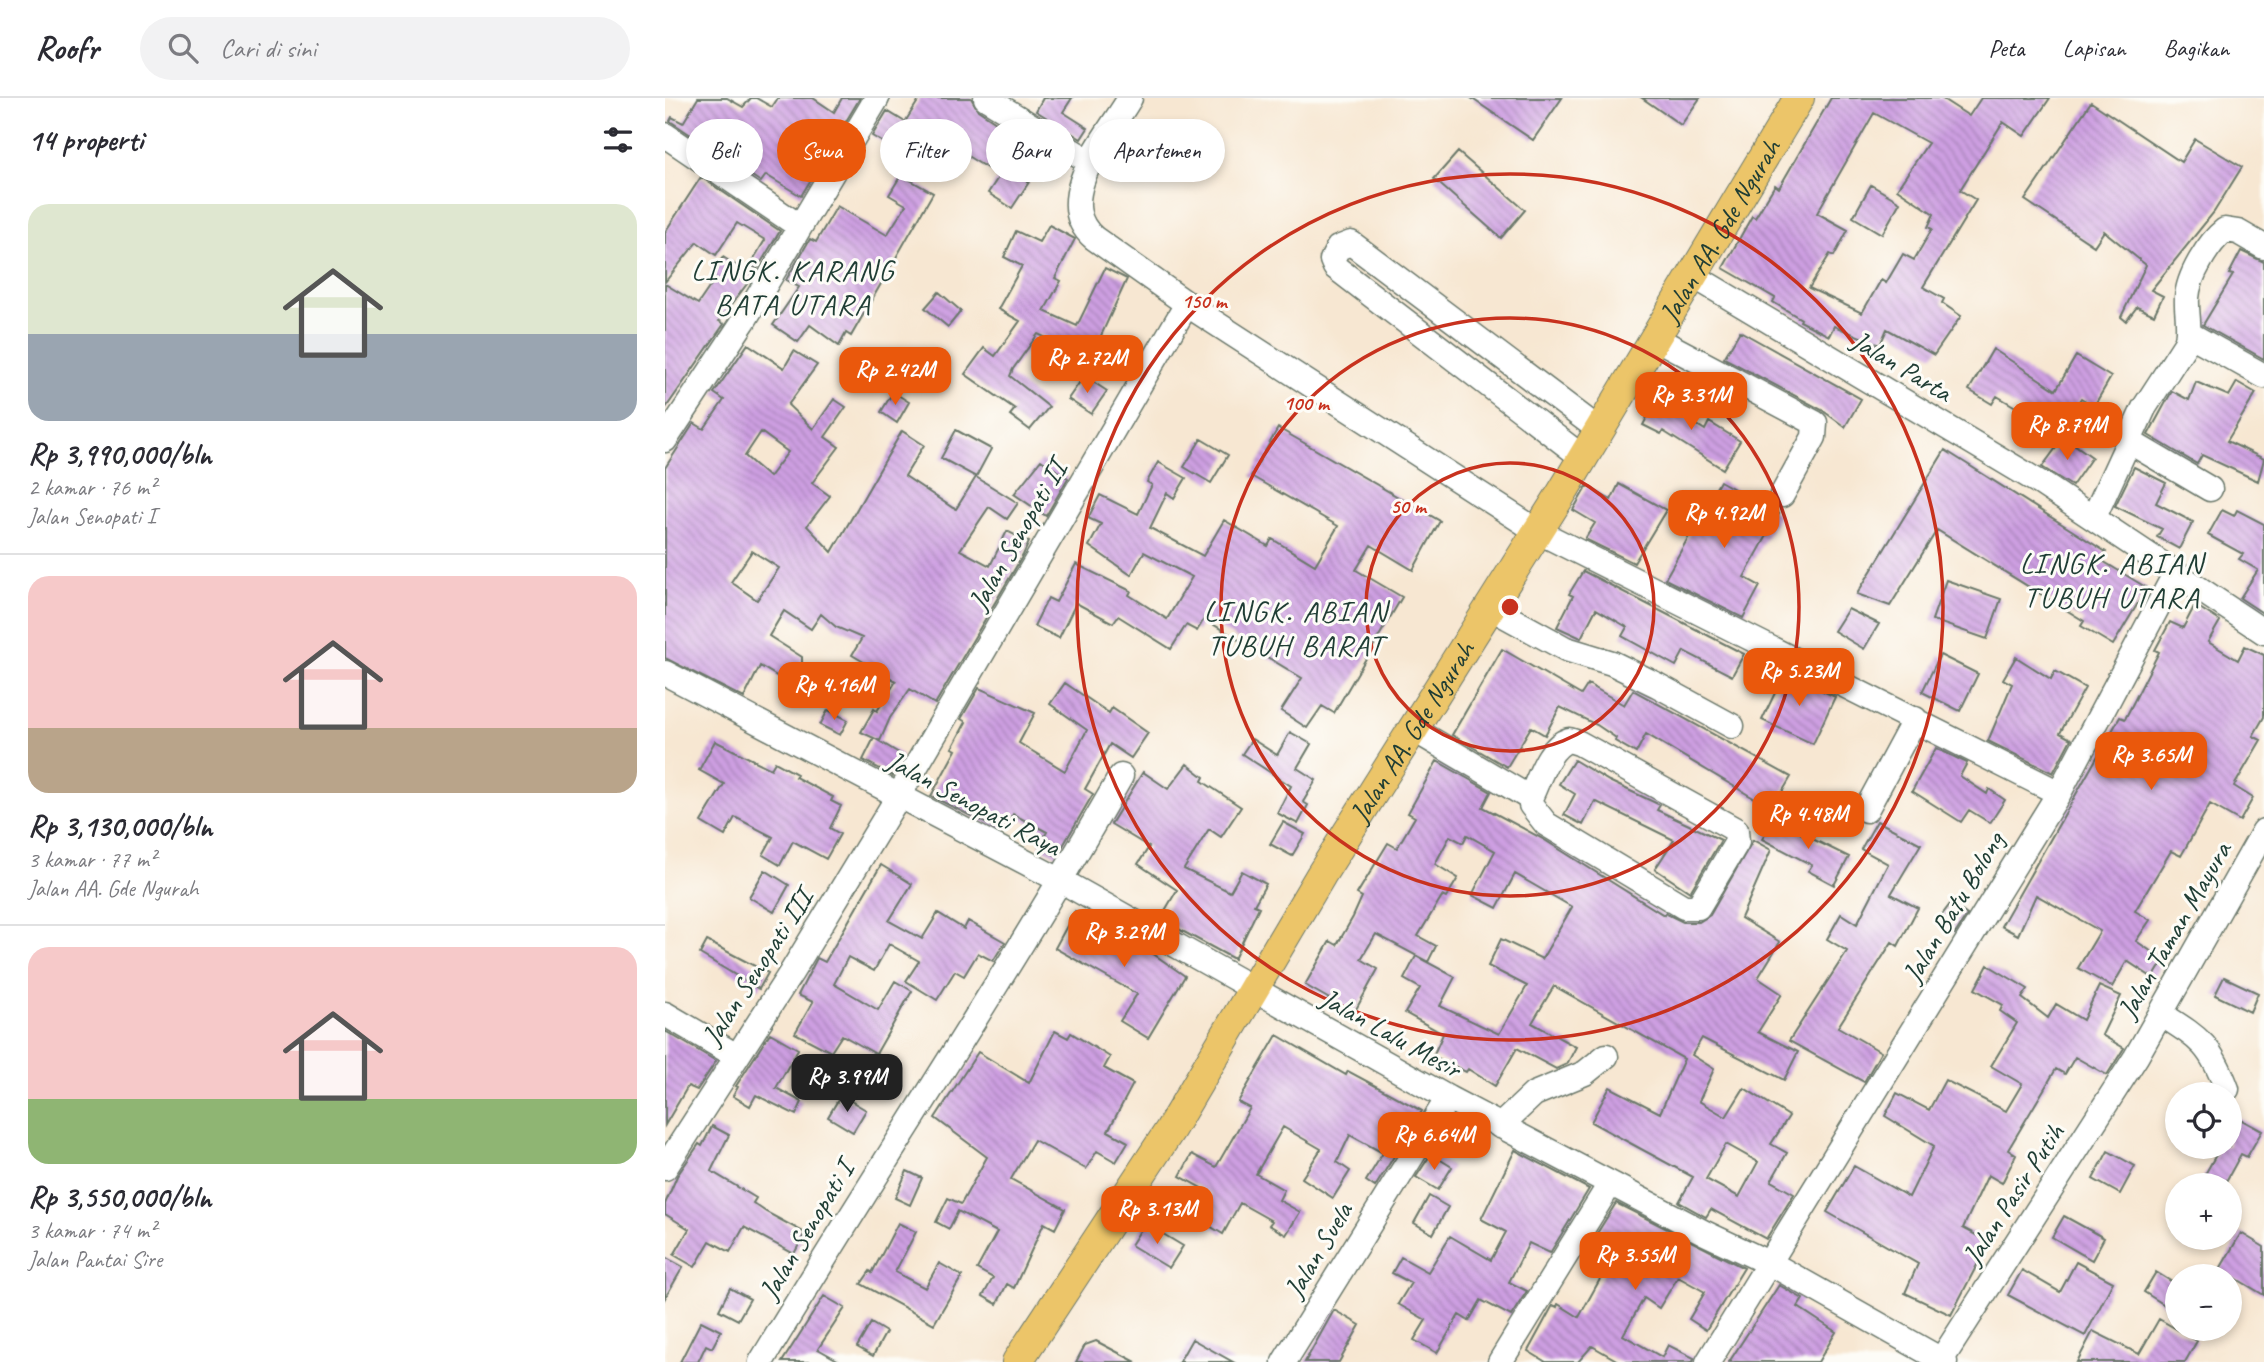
<!DOCTYPE html>
<html lang="id">
<head>
<meta charset="utf-8">
<style>
	body { margin:0; font-family:Caveat,sans-serif; background:#f2f2f3; color:#2b2b33; height:100vh; display:flex; flex-direction:column; font-size:26px; white-space:nowrap }
	* { box-sizing:border-box; margin:0 }
	p { font-size:23px; color:#7c7c81 }
	.icon { flex:none; width:38px; height:38px; fill:none; stroke:currentColor; stroke-width:2; stroke-linecap:round; stroke-linejoin:round }
	.map { position:relative; flex:1; overflow:hidden }
	.drawer { display:flex; flex-direction:column; background:#fff; width:665px }
	.drawer>* { flex:none }
	.guide { position:absolute; left:21px; top:21px; width:665px; height:63px; display:flex; gap:14px }
	.controls { position:absolute; left:1500px; top:984px; display:grid; gap:14px }
	.controls a { display:grid; place-items:center; width:77px; height:77px; border-radius:50%; background:#fff; box-shadow:0 4px 10px #0003; font-size:35px }
	.price { position:absolute; translate:-50% -60px; padding:0 16px; border-radius:14px; background:#ea580c; color:#fff; font-size:23px; line-height:46px; filter:drop-shadow(0 2px 4px #0008) }
	.price::after { content:''; position:absolute; left:50%; top:42px; width:21px; height:16px; margin-left:-10px; background:inherit; clip-path:polygon(0 0,100% 0,50% 100%) }
	.price.selected { background:#222; color:#fff }
	ul { padding:0; list-style:none }
	li { display:grid; align-content:center; gap:14px; height:371px; padding:0 28px }
	li+li { border-top:2px solid #e1e1e2 }
	li span { display:grid; place-items:center; height:217px; border-radius:21px; color:#555 }
	li>.icon { margin-inline-start:auto }
	span .icon { width:126px; height:126px; fill:#fffc; stroke-width:1 }
	li b { font-size:30px }
	h2 { display:flex; justify-content:space-between; align-items:center; height:84px; padding:0 28px; font-size:30px }
	.chip { padding:0 24px; border-radius:32px; background:#fff; box-shadow:0 4px 10px #0003; font-size:24px; line-height:63px }
	.chip.selected { background:#ea580c; color:#fff }
	header { display:flex; align-items:center; gap:42px; box-sizing:border-box; height:98px; padding:0 35px; background:#fff; border-bottom:2px solid #e1e1e2 }
	header strong { font-size:33px }
	nav { display:flex; gap:38px; margin-inline-start:auto; font-size:24px }
	.search { width:490px; height:63px; background:#f2f2f3; display:flex; align-items:center; gap:18px; box-sizing:border-box; padding:0 24px; border-radius:38px; color:#7c7c81; font-size:26px }
	main { display:flex; flex:1; min-height:0 }
	.map>svg:first-child { display:block }
	.building { fill:url(#building-back-hatch); fill-rule:evenodd }
	.lines { fill:none; stroke-linecap:round; stroke-linejoin:round }
	.minor-casing { stroke:#6b786b; stroke-width:27 }
	.major-casing { stroke:#6b786b; stroke-width:32 }
	.minor { stroke:#fff; stroke-width:24 }
	.major { stroke:#ecc569; stroke-width:30 }
	.ring { fill:none; stroke:#c8321e; stroke-width:3.5 }
	.labels { text-anchor:middle; dominant-baseline:central; stroke-width:6; stroke-linejoin:round; paint-order:stroke }
	.street-label { font-size:28px; fill:#1f3d34; stroke:#fdfcf7 }
	.neighbourhood-label { font-size:30px; letter-spacing:2px; fill:#1f3d34; stroke:#fdfcf7 }
	.centre { fill:#c8321e; stroke:#fdfcf7; stroke-width:3.5 }
	.ring-label { font-size:21px; text-anchor:middle; font-weight:bold; fill:#c8321e; stroke:#fdfcf7; stroke-width:6; stroke-linejoin:round; paint-order:stroke }
</style>
</head>
<body>
<header>
<strong>Roofr</strong>
<div class="search"><svg class="icon" aria-label="search" viewBox="0 0 24 24"><circle cx="10" cy="10" r="6"/><path d="M15 15l6 6"/></svg>Cari di sini</div>
<nav><a>Peta</a><a>Lapisan</a><a>Bagikan</a></nav>
</header>
<main>
<section class="drawer">
<h2>14 properti<svg class="icon" aria-label="filters" viewBox="0 0 24 24"><path d="M4 7h16M4 17h16"/><circle cx="9" cy="7" r="2"/><circle cx="15" cy="17" r="2"/></svg></h2>
<ul>
<li><span style="background:linear-gradient(#dfe7d0 60%,#9aa5b1 0)"><svg class="icon" aria-label="home" viewBox="0 0 24 24"><path d="M3 11l9-7 9 7M6 9v11h12V9"/></svg></span><div><b>Rp 3,990,000/bln</b><p>2 kamar · 76 m²</p><p>Jalan Senopati I</p></div></li>
<li><span style="background:linear-gradient(#f6c9c9 70%,#b9a48a 0)"><svg class="icon" aria-label="home" viewBox="0 0 24 24"><path d="M3 11l9-7 9 7M6 9v11h12V9"/></svg></span><div><b>Rp 3,130,000/bln</b><p>3 kamar · 77 m²</p><p>Jalan AA. Gde Ngurah</p></div></li>
<li><span style="background:linear-gradient(#f6c9c9 70%,#8fb573 0)"><svg class="icon" aria-label="home" viewBox="0 0 24 24"><path d="M3 11l9-7 9 7M6 9v11h12V9"/></svg></span><div><b>Rp 3,550,000/bln</b><p>3 kamar · 74 m²</p><p>Jalan Pantai Sire</p></div></li>
</ul>
</section>
<div class="map">
<svg width="1599" height="1264" viewBox="0 0 1599 1264">
	<defs>
		<pattern id="building-back-hatch" width="6" height="6" patternUnits="userSpaceOnUse" patternTransform="scale(1.75)"><rect width="6" height="6" fill="#ce9fe2"/><path d="M-1 5l2 2M0 0l6 6M5-1l2 2" fill="none" stroke="#a783b8"/></pattern>
	</defs>
	<rect width="100%" height="100%" fill="#fdfcf7"/>
	<filter id="ink" filterUnits="userSpaceOnUse"><feTurbulence type="fractalNoise" baseFrequency=".0143" numOctaves="2"/><feDisplacementMap in="SourceGraphic" scale="14" xChannelSelector="R" yChannelSelector="G"/><feConvolveMatrix kernelMatrix="1 2 1 2 8 2 1 2 1" color-interpolation-filters="sRGB"/></filter>
	<filter id="wash" filterUnits="userSpaceOnUse"><feTurbulence type="fractalNoise" baseFrequency=".00686" numOctaves="4" result="noise"/><feDisplacementMap in="SourceGraphic" scale="28" xChannelSelector="R" yChannelSelector="G"/><feGaussianBlur stdDeviation="1.57" result="paint"/><feColorMatrix in="noise" values="0 0 0 0 0 0 0 0 0 0 0 0 0 0 0 0 0 1.4 0 .05"/><feComposite in="paint" operator="in"/></filter>
	<g filter="url(#wash)">
		<rect width="100%" height="100%" fill="#f7e7d2"/>
		<g id="blocks">
			<path class="building" d="M33,0H62L78,9L86,0H91L107,9L113,0H148L169,14L177,0H195L136,98L101,77L96,84L5,23L7,19L18,25Z
				M255,0H306L313,12L349,36L325,72L296,54L285,70L264,55L257,67L207,38L222,13L240,24Z
				M378,0H407L398,14L423,30L416,41L371,13Z
				M806,0H897L868,42Z
				M977,0H1035L1016,27Z
				M1166,0H1276L1304,18L1316,0H1385L1359,38L1338,24L1295,92L1311,102L1258,189L1279,201L1277,205L1296,218L1269,257L1222,231L1215,247L1169,228L1164,238L1135,223L1136,221L1108,204L1110,200L1058,170L1087,118L1090,120L1110,87L1114,90ZM1209,15L1263,45L1232,91L1269,116L1263,129L1267,131L1249,162L1238,156L1221,185L1216,182L1197,215L1144,190L1165,156L1169,158L1183,132L1152,115Z
				M1426,4L1516,64L1530,41L1577,69L1549,114L1486,192L1498,198L1489,217L1472,209L1461,223L1456,219L1481,167L1439,133L1429,148L1360,102Z
				M793,54L860,112L836,140L769,81Z
				M340,69L364,84L347,110L323,95Z
				M236,77L268,95L186,238L181,235L174,248L145,227L133,244L108,227L134,189L121,182L145,141L151,144L172,108L222,137L241,107L224,97Z
				M36,79L115,133L92,171L85,167L100,142L72,125L51,157L32,144L0,184V134Z
				M1206,87L1235,104L1217,136L1188,119Z
				M384,127L410,141L390,180L396,183L379,213L412,228L440,170L462,181L423,266L403,254L405,251L373,236L348,271L345,278L384,309L365,332L345,317L350,311L300,276L319,250L330,258L355,223L333,211L357,168L339,159L351,133L374,144Z
				M1576,153L1599,164V261L1538,227L1568,177L1564,176Z
				M58,159L88,178L54,223L59,226L0,311V186L33,206L50,181L46,178Z
				M274,194L296,213L283,229L260,210Z
				M1075,233L1196,301L1180,329L1157,312L1059,260Z
				M83,246L119,270L129,253L152,267L123,307L148,331L169,301L181,309L160,339L174,349L147,385L165,398L142,428L167,454L237,333L259,347L240,378L288,410L291,411L311,379L353,405L342,421L324,409L295,452L325,468L342,433L364,444L358,457L270,606L245,591L225,620L215,643L196,634L209,611L212,613L231,583L187,557L197,540L171,529L156,516L146,531L119,513L104,538L137,559V565L125,586L95,568L79,600L0,560V370L29,325L39,331L59,302L49,295ZM96,334L123,354L104,379L80,358ZM87,453L114,470L92,502L66,484Z
				M1328,251L1391,292L1411,258L1446,279L1429,308L1416,300L1387,346L1359,328L1366,318L1332,298L1327,306L1304,292Z
				M419,278L442,293L426,316L403,301Z
				M1531,284L1564,298L1572,284L1591,295L1562,343L1599,361L1593,383L1537,357L1532,366L1483,337L1507,293L1524,302Z
				M996,293L1014,303L1009,312L1040,332L1044,324L1075,343L1058,371L998,333L996,336L978,327Z
				M228,294L244,304L232,325L216,314Z
				M613,330L775,423L748,472L706,447L691,472L737,499L669,615L657,608L642,630L616,613L637,580L539,521L532,533L521,527L506,551L453,518L448,525L411,505L394,540L369,528L383,500L391,504L411,466L466,493L464,497L502,521L527,479L479,454L466,477L424,448L436,426L423,420L435,397L473,416L487,387L482,384L493,364L521,380L509,400L502,395L485,430L538,458L559,422L603,448L607,441L650,467L673,428L586,378Z
				M291,332L326,351L311,379L276,360Z
				M1399,339L1427,359L1407,388L1377,369Z
				M536,341L563,357L546,385L519,369Z
				M1280,352L1441,454L1436,462L1482,490L1448,547L1416,528L1419,523L1272,432L1225,508L1192,496Z
				M376,362L403,380L381,418L349,396Z
				M1469,369L1501,385L1491,405L1528,424L1514,451L1492,439L1497,431L1450,408Z
				M1055,383L1114,416L1079,479L1095,488L1078,520L1000,481Z
				M954,386L1001,412L969,465L920,441L930,425L908,412L922,388L946,402Z
				M1557,412L1569,418L1572,412L1599,426V516L1575,500L1593,472L1574,461L1578,456L1543,437Z
				M918,473L1079,556L1067,578L1019,553L1011,568L957,538L962,529L931,511L916,540L892,529L908,498L904,496Z
				M1281,482L1336,501L1322,541L1267,522Z
				M1530,507L1555,523L1543,544L1573,562L1580,548L1599,557V619L1588,638L1596,642L1569,688L1588,700L1575,723L1545,706L1516,758L1506,753L1470,813L1485,822L1471,843L1499,862L1488,880L1462,863L1447,889L1413,870L1435,833L1371,797L1353,837L1336,828L1455,619L1460,621L1494,554L1490,552L1505,524L1518,530Z
				M1183,511L1214,526L1199,551L1169,533Z
				M837,551L916,597L923,586L959,607L968,592L1126,679L1107,711L981,636L971,655L950,643L951,640L932,627L895,609L880,637L866,629L842,669L787,637Z
				M1275,557L1313,576L1295,613L1257,594Z
				M1351,559L1386,581L1390,573L1420,590L1395,635L1406,641L1388,675L1323,643L1347,586L1338,581Z
				M1120,574L1170,599L1148,646L1097,622Z
				M400,585L444,615L447,610L483,635L466,660L445,646L420,691L428,696L392,758L374,748L382,734L348,716L338,734L266,698L291,652L287,650L301,624L296,621L314,590L370,615L354,645L400,673L422,632L385,606Z
				M163,612L183,622L175,637L155,627Z
				M625,634L646,646L632,670L651,682L638,704L643,707L633,726L612,715L626,688L577,656L587,641L612,657Z
				M209,640L237,657L228,678L198,662Z
				M50,643L106,671L110,664L132,676L130,679L168,699L166,703L176,708L165,730L175,736L161,761L128,743L115,767L98,757L108,739L70,719L60,738L36,724L59,686L34,672Z
				M1271,650L1302,665L1295,678L1322,696L1324,691L1340,702L1325,725L1304,712L1296,724L1247,693Z
				M909,662L944,683L995,707L992,712L1056,742L1025,794L990,771L1009,742L930,703L918,727L899,717L910,696L894,686Z
				M772,663L826,694L818,709L878,741L999,817L1000,815L1018,824H1034L1045,817L1088,742L1106,752L1076,820L1115,844L1093,880L1117,896L1093,934L1133,954L1119,982L1037,940L1027,957L1049,971L1034,1003L1061,1019L1079,990L1124,1018L1106,1046L1122,1055L1106,1083L1129,1096L1101,1141L1046,1111L1041,1119L1014,1104L1028,1079L926,1024L945,989L995,1015L1019,961L889,888L867,925L911,949L902,966L891,971L852,950L830,988L803,971L801,974L768,958L778,936L740,915L755,890L739,881L751,858L790,879L775,908L834,936L862,888L823,868L836,841L877,861L907,809L850,776L832,810L807,797L830,753L802,737L798,745L785,738L770,766L793,780L781,800L777,798L753,838L771,848L763,864L711,836L696,861L713,871L689,915L640,887L665,843L672,847L688,819L697,799L692,796L723,745L732,750L750,719L743,715ZM1061,1046L1093,1064L1074,1099L1041,1081Z
				M522,666L539,679L537,683L576,709L556,739L544,731L519,771L565,794L577,773L601,786L589,807L594,809L569,861L495,821L512,792L473,766L484,749L446,726L478,674L503,691Z
				M1109,722L1184,759L1169,787L1143,773L1147,767L1097,741Z
				M1212,723L1256,746L1226,796L1253,810L1233,848L1227,844L1173,929L1216,954L1199,984L1124,943L1182,853L1162,841L1176,816L1192,826L1223,766L1196,751Z
				M618,724L640,736L627,758L605,746Z
				M216,767L247,786L224,823L257,841L273,815L299,831L303,823L340,844L328,863L313,855L299,878L290,873L272,902L241,883L254,863L224,846L209,873L183,859L169,886L213,912L230,883L247,893L211,956L177,937L166,954L130,935L148,904L133,897L152,860L160,864Z
				M100,772L124,787L109,814L84,799Z
				M1286,805L1302,817L1290,836L1273,822Z
				M410,813L460,840L461,837L520,878L483,940L455,923L472,896L390,850Z
				M42,843L103,875L94,891L35,856Z
				M1323,867L1363,891L1357,900L1383,920L1391,906L1418,922L1434,888L1456,898L1437,937L1459,950L1442,977L1410,959L1400,976L1391,971L1343,1052L1351,1057L1337,1085L1323,1077L1298,1130L1324,1144L1286,1217L1240,1195L1253,1166L1162,1114L1189,1068L1244,1099L1269,1048L1220,1018L1232,995L1264,1012L1280,982L1341,1013L1357,986L1326,968L1352,925L1335,913L1338,907L1310,891Z
				M1559,879L1593,895L1585,914L1550,897Z
				M0,933L51,963L32,992L23,988L0,1027Z
				M390,933L403,940L406,935L445,959L439,970L468,986L443,1033L463,1044L451,1064L432,1053L421,1071L369,1042L346,1081L400,1111L390,1131L379,1125L349,1190L342,1186L332,1206L318,1198L328,1180L312,1171L332,1134L293,1113L284,1131L271,1124L283,1100L296,1106L322,1059L270,1020L313,954L364,985Z
				M105,935L133,951L111,990L137,1004L131,1017L91,997L85,1008L68,998L73,989L71,988Z
				M612,937L681,977L683,973L757,1013L710,1089L701,1083L718,1055L685,1037L672,1064L685,1073L668,1100L637,1080L656,1051L618,1029L591,1076L619,1092L614,1102L635,1114L621,1137L604,1127L607,1123L575,1105L558,1136L533,1121L547,1096L515,1078L527,1056L551,1069L585,1010L573,1004Z
				M176,997L201,1012L188,1034L163,1019Z
				M1564,1015L1597,1033L1582,1059L1576,1056L1559,1087H1534L1556,1048H1564Z
				M47,1028L64,1037L46,1073L91,1100L88,1105L101,1114L140,1135L129,1156L79,1129L65,1154L45,1143L30,1169L9,1157L24,1131L0,1116V1106L12,1078L34,1046L37,1048Z
				M850,1052L924,1091L885,1155L864,1145L844,1184L862,1193L846,1218L816,1202L804,1223L794,1217L772,1255L749,1242L761,1222L733,1206L746,1185L727,1175L736,1159L763,1174L785,1138L826,1162L841,1134L816,1121Z
				M1443,1053L1470,1068L1455,1096L1428,1081Z
				M766,1056L787,1069L773,1092L751,1079Z
				M242,1073L257,1080L245,1107L230,1100Z
				M764,1098L783,1109L768,1136L749,1125Z
				M951,1105L1079,1170L1041,1232L1024,1221L1040,1194L1013,1179L994,1210L979,1200L958,1237L997,1259L1003,1247L1029,1260L1028,1264H955L927,1248L913,1264H881L863,1253L888,1207L892,1209L893,1206L914,1219L949,1156L926,1145Z
				M1399,1118L1439,1140L1427,1162L1387,1139Z
				M233,1125L251,1134L230,1174L260,1190L274,1165L297,1178L269,1226L196,1186L205,1173L207,1175Z
				M480,1125L518,1148L504,1170L466,1147Z
				M1576,1135L1599,1149V1197L1555,1171Z
				M0,1159L18,1169L0,1200Z
				M1411,1164L1448,1184L1420,1238L1343,1197L1357,1172L1395,1194Z
				M1491,1174L1512,1187V1194L1503,1209L1479,1194Z
				M1114,1187L1138,1201L1133,1209L1171,1234L1153,1264H1064Z
				M65,1190L85,1201L73,1222L54,1212Z
				M159,1198L180,1210L153,1251L176,1264H117Z
				M669,1212L695,1227L674,1264H640Z
				M1494,1221L1532,1243L1520,1264H1412L1428,1233L1474,1256Z
				M36,1223L56,1233L47,1250L41,1247L33,1264H15Z
				M206,1225L221,1234L208,1258L192,1249Z
				M527,1241L568,1264H514Z
				M431,1243L471,1264H411L420,1247Z"/>
		</g>
	</g>
	<g filter="url(#ink)">
		<use href="#blocks" fill-opacity="0" stroke="#6b786b" stroke-width="2"/>
		<g class="lines">
			<defs>
				<path id="minor" d="M321,0L427,65
					M465,0C443,38 385,102 429,140L535,215L872,433L1394,695
					M0,37L134,128
					M1027,177L1377,386L1599,534
					M1524,236L1599,278
					M990,240L1150,325L1149,339L1117,397
					M0,342L78,224L212,0
					M1465,344L1545,391
					M917,359L670,169L667,162L673,150L686,145L933,331
					M1429,419L1479,310L1521,245C1526,230 1521,215 1522,200C1523,179 1543,145 1560,132L1573,134L1599,149
					M824,509L901,551L947,565L992,587L1067,628
					M0,575L402,786L783,1000L1040,1135L1112,1169L1280,1264
					M746,630L865,700
					M904,642L914,645L1071,732L1072,744L1033,809H1019L881,726L866,707L865,700C874,682 883,648 904,642Z
					M1201,712L1250,621
					M0,916L70,957
					M1496,916C1535,941 1545,946 1562,991
					M835,1028L869,996L920,975L941,958
					M0,1070L126,875L233,699L522,206
					M96,1264C214,1068 343,877 456,678
					M619,1264L783,1000
					M835,1264L945,1086
					M1043,1264L1394,695L1510,476
					M1275,1264L1471,959L1599,733"/>
				<g id="major">
					<path id="s1" d="M352,1264L505,1032L656,777L895,398L1134,0"/>
				</g>
			</defs>
			<use href="#minor" class="minor-casing"/>
			<use href="#major" class="major-casing"/>
			<use href="#minor" class="minor"/>
			<use href="#major" class="major"/>
		</g>
	</g>
	<g class="ring">
		<circle cx="845" cy="509" r="144"/>
		<circle cx="845" cy="509" r="289"/>
		<circle cx="845" cy="509" r="433"/>
	</g>
	<g class="labels">
		<g class="street-label">
			<text stroke="none"><textPath href="#s1" startOffset="1332">Jalan AA. Gde Ngurah</textPath></text>
			<text transform="translate(1237 268) rotate(31)">Jalan Parta</text>
			<text transform="translate(352 437) rotate(-60)">Jalan Senopati II</text>
			<text stroke="none"><textPath href="#s1" startOffset="744">Jalan AA. Gde Ngurah</textPath></text>
			<text transform="translate(309 705) rotate(28)">Jalan Senopati Raya</text>
			<text transform="translate(1288 809) rotate(-59)">Jalan Batu Bolong</text>
			<text transform="translate(1509 832) rotate(-60)">Jalan Taman Mayura</text>
			<text transform="translate(92 869) rotate(-57)">Jalan Senopati III</text>
			<text transform="translate(726 935) rotate(29)">Jalan Lalu Mesir</text>
			<text transform="translate(1348 1096) rotate(-57)">Jalan Pasir Putih</text>
			<text transform="translate(141 1132) rotate(-59)">Jalan Senopati I</text>
			<text transform="translate(653 1152) rotate(-59)">Jalan Suela</text>
		</g>
		<g class="neighbourhood-label">
			<text x="128" y="172">LINGK. KARANG<tspan x="128" dy="34">BATA UTARA</tspan></text>
			<text x="1447" y="465">LINGK. ABIAN<tspan x="1447" dy="34">TUBUH UTARA</tspan></text>
			<text x="631" y="513">LINGK. ABIAN<tspan x="631" dy="34">TUBUH BARAT</tspan></text>
		</g>
	</g>
	<circle cx="845" cy="509" r="10" class="centre"/>
	<g class="ring-label">
		<text x="539" y="210">150 m</text>
		<text x="641" y="312">100 m</text>
		<text x="743" y="415">50 m</text>
	</g>
</svg>
<div class="controls">
<a><svg class="icon" aria-label="locate" viewBox="0 0 24 24"><circle cx="12" cy="12" r="6"/><path d="M12 2v4M12 18v4M2 12h4M18 12h4"/></svg></a>
<a>+</a>
<a>−</a>
</div>
<b class="price" style="left:422px;top:297px">Rp 2.72M</b>
<b class="price" style="left:230px;top:309px">Rp 2.42M</b>
<b class="price" style="left:1026px;top:334px">Rp 3.31M</b>
<b class="price" style="left:1402px;top:364px">Rp 8.79M</b>
<b class="price" style="left:1059px;top:452px">Rp 4.92M</b>
<b class="price" style="left:1134px;top:610px">Rp 5.23M</b>
<b class="price" style="left:169px;top:624px">Rp 4.16M</b>
<b class="price" style="left:1486px;top:694px">Rp 3.65M</b>
<b class="price" style="left:1143px;top:753px">Rp 4.48M</b>
<b class="price" style="left:459px;top:871px">Rp 3.29M</b>
<b class="price selected" style="left:182px;top:1016px">Rp 3.99M</b>
<b class="price" style="left:769px;top:1074px">Rp 6.64M</b>
<b class="price" style="left:492px;top:1148px">Rp 3.13M</b>
<b class="price" style="left:970px;top:1194px">Rp 3.55M</b>
<div class="guide">
<a class="chip">Beli</a>
<a class="chip selected">Sewa</a>
<a class="chip">Filter</a>
<a class="chip">Baru</a>
<a class="chip">Apartemen</a>
</div>
</div>
</main>
</body>
</html>
